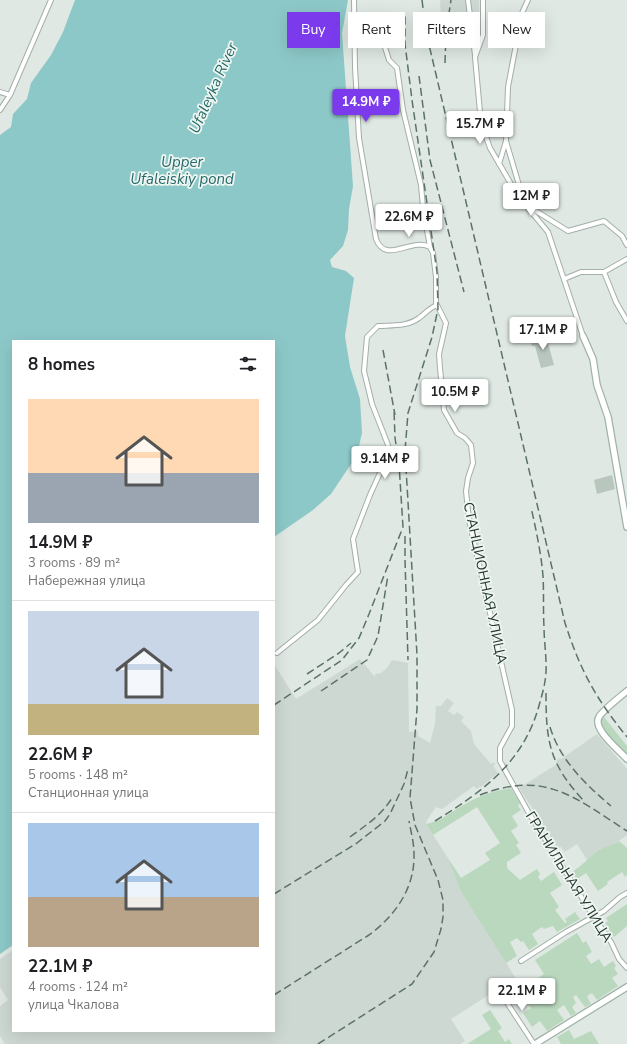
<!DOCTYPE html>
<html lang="en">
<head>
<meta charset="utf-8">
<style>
	body { margin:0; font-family:"Nunito Sans",sans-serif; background:#f6f6f6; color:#202124; height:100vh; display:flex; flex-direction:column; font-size:15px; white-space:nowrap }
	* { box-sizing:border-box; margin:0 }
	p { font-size:13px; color:#757577 }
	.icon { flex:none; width:22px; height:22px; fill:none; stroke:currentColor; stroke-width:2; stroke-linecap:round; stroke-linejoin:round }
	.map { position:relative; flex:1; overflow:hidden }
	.details { position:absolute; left:12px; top:340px; width:263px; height:692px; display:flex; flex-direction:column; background:#fff; border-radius:0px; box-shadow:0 4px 16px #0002 }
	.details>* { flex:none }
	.banner { position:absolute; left:287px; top:12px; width:280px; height:36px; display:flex; gap:8px }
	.price { position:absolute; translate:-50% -34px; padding:0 9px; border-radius:4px; background:#fff; color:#222; font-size:13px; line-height:26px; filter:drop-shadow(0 1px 2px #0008) }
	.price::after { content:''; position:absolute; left:50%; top:24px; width:12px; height:9px; margin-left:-6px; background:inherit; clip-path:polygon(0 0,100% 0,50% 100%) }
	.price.current { background:#7c3aed; color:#fff }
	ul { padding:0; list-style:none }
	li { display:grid; align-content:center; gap:8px; height:212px; padding:0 16px }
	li+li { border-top:1px solid #e0e0e0 }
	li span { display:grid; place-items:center; height:124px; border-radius:0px; color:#555 }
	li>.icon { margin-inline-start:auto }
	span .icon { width:72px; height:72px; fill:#fffc; stroke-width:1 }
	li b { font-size:17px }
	h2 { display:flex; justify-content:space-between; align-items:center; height:48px; padding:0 16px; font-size:17px }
	.tag { padding:0 14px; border-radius:0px; background:#fff; box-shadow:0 4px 16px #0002; font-size:14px; line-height:36px }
	.tag.current { background:#7c3aed; color:#fff }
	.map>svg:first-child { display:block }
	.built { fill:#ced8d2 }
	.green { fill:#bad8be }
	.water { fill:#8dc8c8 }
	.building { fill:#b8c6be }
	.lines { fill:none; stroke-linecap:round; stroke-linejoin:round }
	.street-casing { stroke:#a3afa9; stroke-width:6 }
	.secondary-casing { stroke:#a0b3a9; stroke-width:8 }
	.street { stroke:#fff; stroke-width:4 }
	.secondary { stroke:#fff; stroke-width:5.5 }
	.rail { stroke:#5c7269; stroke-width:1.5; stroke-dasharray:8 4; stroke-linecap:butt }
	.labels { text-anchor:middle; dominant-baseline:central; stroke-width:3.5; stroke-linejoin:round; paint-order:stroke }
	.street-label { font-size:14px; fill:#22362e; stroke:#eff6f1 }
	.water-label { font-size:15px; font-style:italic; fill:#246a6b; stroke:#eff6f1 }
</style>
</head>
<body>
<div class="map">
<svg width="627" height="1044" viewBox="0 0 627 1044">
	<rect width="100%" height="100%" fill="#dfe8e3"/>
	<path class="built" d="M440,0H479L480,33L479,41L453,43L441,18Z
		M360,659L375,677V674L381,673L387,668L392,660L408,663L409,732L418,731V736L430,743L435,724L436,706H441L447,698L454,703L448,711L454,715L457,712L464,717L461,721L471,731L474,744L491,764L494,762L495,764L493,766L498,773L481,787L480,786L477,789L474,786L442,809L436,807L427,820L426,824L448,858L461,892L522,988L508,997L501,987L451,1019L465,1041L460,1044H5L0,1036V1006L8,1000L0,987V959L13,950V1031H274V664L296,699Z
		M597,734L627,769V835L612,846L600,849L587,860L577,844L565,852L561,847L558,848L519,788L557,764L556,761L560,758L561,759Z"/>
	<path class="green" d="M604,717L627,746V756L602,730L600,722Z
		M511,788L520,803L518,806L521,810L512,816L518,826L511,831L519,843L516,845L521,853L507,862V868L520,880L537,869L540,874L538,877L541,881L554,872L562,885L550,893L559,907L555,910L565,923L567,922L565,919L575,912L580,919L557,932L553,926L544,929L542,927L532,934L538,944L529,950L523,941L521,942L517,938L510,942L517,956L506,963L461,892L448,858L461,878L490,860L485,853L500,843L477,807L433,835L426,824C442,821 453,810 467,803C481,795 496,790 511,788Z
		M619,841L627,848V875L625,877L622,872L607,882L608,884L598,891L586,873L577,879L572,872C582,866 589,857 599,850C605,846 613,846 619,841Z
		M627,904V926L614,937L605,923L608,921L606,918Z
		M577,933L583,943L586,941L592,952L586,956L591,964L599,959L604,967L613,961L616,966L614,968L618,974L612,978L618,986L597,1000L592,993L587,996L591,1004L585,1007L576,995L573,997L576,1003L572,1007L576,1013L571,1016L564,1005L557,1010L564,1020L547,1031L540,1021L532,1027L523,1013L531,1008L528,1004L530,1002L528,999L531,996L525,987L544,974L535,960Z
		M490,1010L502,1028L498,1031L505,1042L509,1039L512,1044H467L491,1029L482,1015Z
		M569,1030L574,1039L591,1031L599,1044H561L557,1037Z"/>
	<path class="water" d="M75,0H348L342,33L353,186L349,209L348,230L343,246L330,260L332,267L346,271L354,278L345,336L350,367L360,399L362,433L357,455L331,494L313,510L274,537V341H13V945L0,954V135L11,127L13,114L27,99L31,83L51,55L63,32Z"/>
	<path class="building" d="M539,335L541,340L547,339L554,365L541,368L535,346H532L530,338Z
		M612,475L615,489L597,494L594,480Z"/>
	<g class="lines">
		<defs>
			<path id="street" d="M354,0L355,67L359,138L376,239C386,265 411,237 430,247
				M468,0L475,55
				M483,0V35L475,57L481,123L490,148L518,196L548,232L583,336
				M355,36L382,38L389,60L397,68L403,110L421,185L423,208L430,247L433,253L436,277V303L446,323L439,354L440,368L444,410L457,433L465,438L471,445L473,463L468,478L466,491L469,520L512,710V726L500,748V761L530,815L594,917L611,942L619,959L627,968
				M0,92L10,95
				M0,110L10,95L51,0
				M506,141L524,202
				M499,164L506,141L508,87L522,13L528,0
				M528,206L568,231L604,221L622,236L627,245
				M627,259L604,272L616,302L627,321
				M564,279L581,272H604
				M277,653L318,620L346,585L358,572L353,539L370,495L384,464L388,445L372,404L364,371L367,337L378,326C391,325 407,327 419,318C425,314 429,308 437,305
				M521,961L566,932L604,911L620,897L627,893
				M498,989L534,1044"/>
			<path id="secondary" d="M583,336L593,359L597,385L608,417L627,527
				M627,691C620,697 603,710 599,717C592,729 619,750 627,759
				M535,1044L627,987"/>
		</defs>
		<use href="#street" class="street-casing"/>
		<use href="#secondary" class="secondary-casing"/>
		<use href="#street" class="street"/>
		<use href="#secondary" class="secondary"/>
		<path class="rail" d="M422,0L426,32L565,623C580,670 596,699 627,737
			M445,63L446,33L451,0
			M419,76L430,160L464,292
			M383,350L395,415
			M405,536V560L408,660
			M307,674L339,653L351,643
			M321,691L367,660L378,636L388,575
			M546,693C546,741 549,763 583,800
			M274,705L342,660L359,638L369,614L403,527L399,464L395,438L394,409
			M550,727C560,760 585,784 611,806
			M480,795C545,770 574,797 627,831
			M435,821C485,790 525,761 540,702C542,695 544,688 545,681C548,665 544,644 544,627C543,610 544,593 543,576C541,552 536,530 531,507
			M350,837C366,825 381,816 392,798
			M274,894L357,843L385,821L390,814L404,784L408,769
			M274,995L369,935C395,916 415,888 414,854C414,843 411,832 409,821
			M318,1044L412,984L434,952L441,929L443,917V900L438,880L415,825L410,798L417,709V655L405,451L408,413L432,337L438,309L437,272L412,100L405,44V14"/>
	</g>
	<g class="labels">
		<g class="street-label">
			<text transform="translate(485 583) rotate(78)">СТАНЦИОННАЯ УЛИЦА</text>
			<text transform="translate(569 877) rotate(58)">ГРАНИЛЬНАЯ УЛИЦА</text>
		</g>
		<g class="water-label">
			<text transform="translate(213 88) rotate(-66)">Ufaleyka River</text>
			<text x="182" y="162">Upper<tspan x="182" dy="17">Ufaleiskiy pond</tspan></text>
		</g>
	</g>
</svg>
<b class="price current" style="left:366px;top:123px">14.9M ₽</b>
<b class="price" style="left:480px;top:145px">15.7M ₽</b>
<b class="price" style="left:531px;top:217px">12M ₽</b>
<b class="price" style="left:409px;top:238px">22.6M ₽</b>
<b class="price" style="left:543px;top:351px">17.1M ₽</b>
<b class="price" style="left:455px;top:413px">10.5M ₽</b>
<b class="price" style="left:385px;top:480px">9.14M ₽</b>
<b class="price" style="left:522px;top:1012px">22.1M ₽</b>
<div class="banner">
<a class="tag current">Buy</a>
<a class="tag">Rent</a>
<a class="tag">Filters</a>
<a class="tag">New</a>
</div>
<section class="details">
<h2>8 homes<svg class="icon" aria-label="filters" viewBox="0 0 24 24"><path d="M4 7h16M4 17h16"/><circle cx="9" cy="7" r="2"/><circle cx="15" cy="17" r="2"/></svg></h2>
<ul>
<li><span style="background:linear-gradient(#ffd9b3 60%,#9aa5b1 0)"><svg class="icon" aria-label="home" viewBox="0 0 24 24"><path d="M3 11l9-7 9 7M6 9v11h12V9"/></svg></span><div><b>14.9M ₽</b><p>3 rooms · 89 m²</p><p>Набережная улица</p></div></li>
<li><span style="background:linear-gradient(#c9d6e8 75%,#c2b280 0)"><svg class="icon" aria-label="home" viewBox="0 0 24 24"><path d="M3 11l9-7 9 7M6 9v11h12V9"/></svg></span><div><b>22.6M ₽</b><p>5 rooms · 148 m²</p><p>Станционная улица</p></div></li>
<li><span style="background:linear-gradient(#a9c7e8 60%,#b9a48a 0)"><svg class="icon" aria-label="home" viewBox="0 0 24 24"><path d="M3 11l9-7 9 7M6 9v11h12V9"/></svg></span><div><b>22.1M ₽</b><p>4 rooms · 124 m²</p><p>улица Чкалова</p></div></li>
</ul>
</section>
</div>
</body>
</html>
